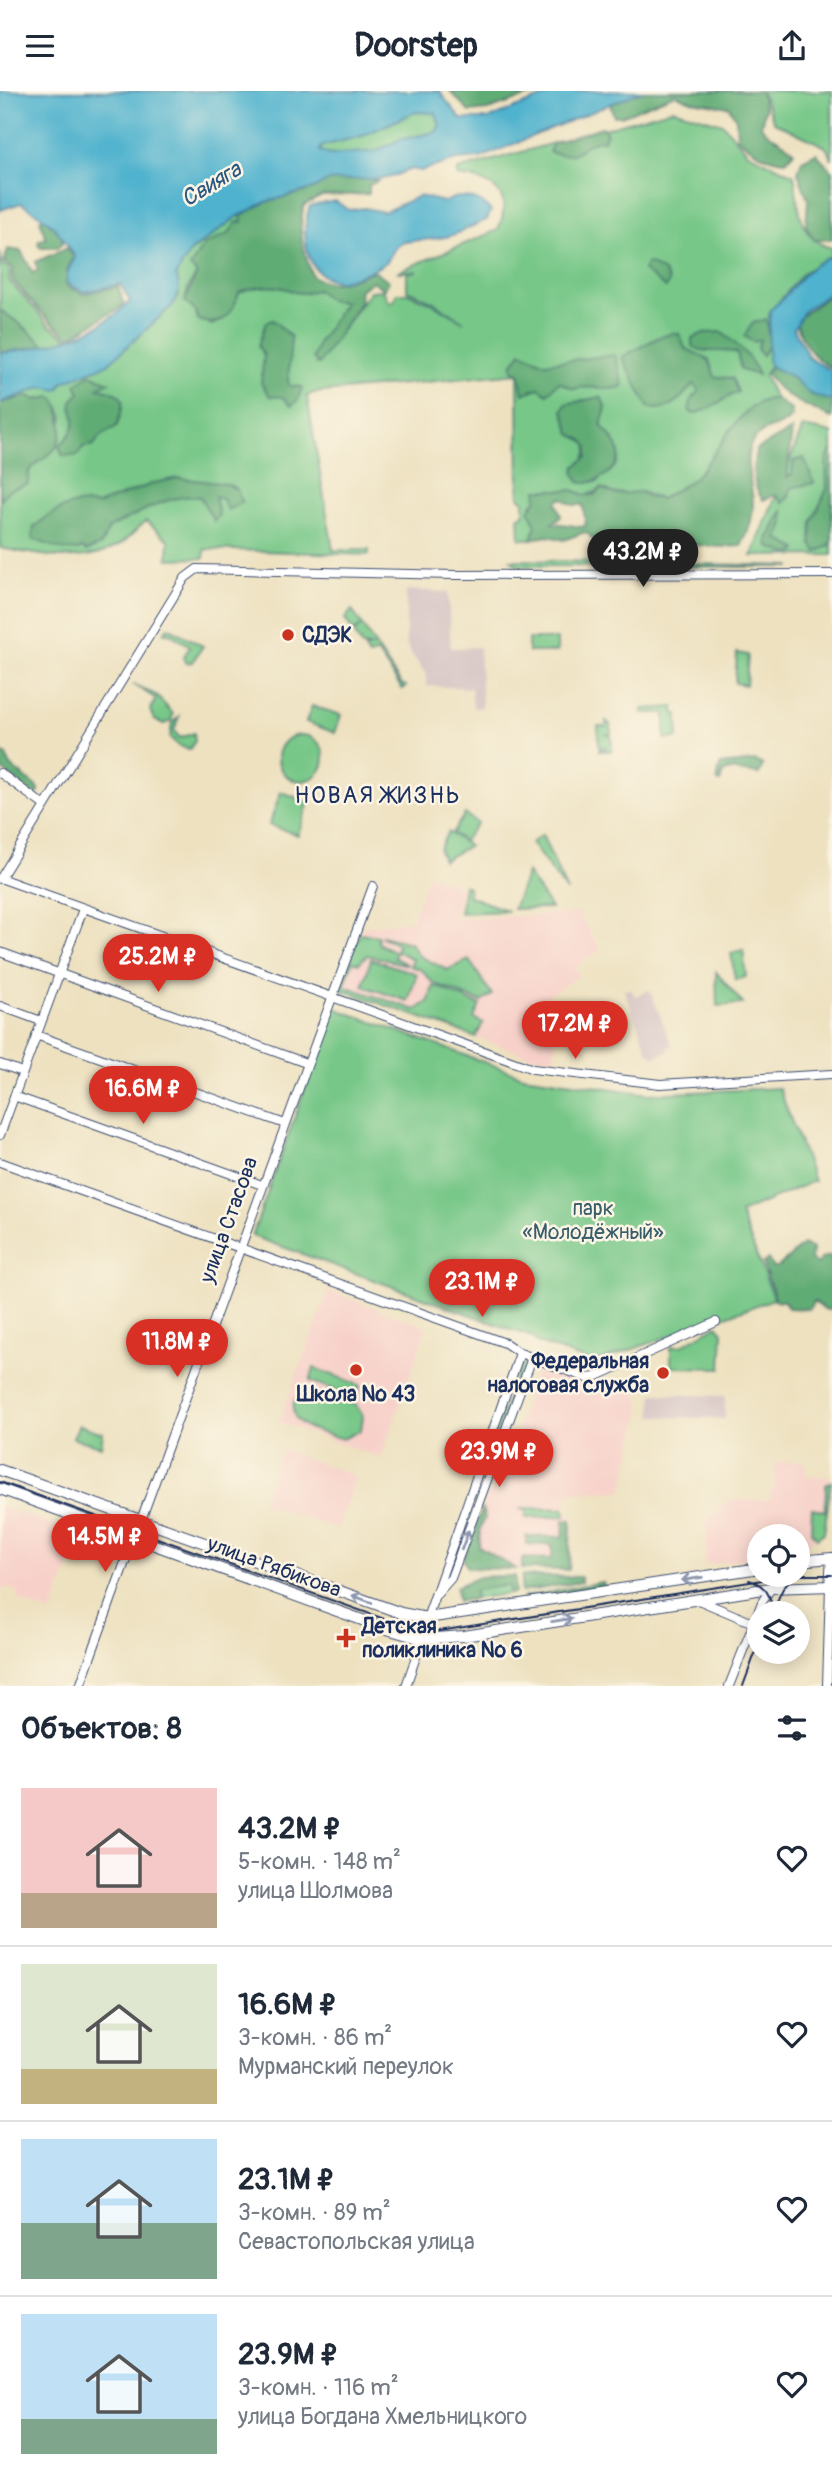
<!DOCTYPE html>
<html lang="ru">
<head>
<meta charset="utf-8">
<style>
	body { margin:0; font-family:Pangolin,sans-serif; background:#f2f2f3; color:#1f2937; height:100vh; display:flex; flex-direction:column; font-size:26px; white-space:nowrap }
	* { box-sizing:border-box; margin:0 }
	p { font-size:23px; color:#747a83 }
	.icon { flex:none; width:38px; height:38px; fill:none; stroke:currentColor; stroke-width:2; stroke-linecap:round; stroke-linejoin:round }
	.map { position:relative; height:1595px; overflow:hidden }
	.side { display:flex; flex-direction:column; background:#fff; flex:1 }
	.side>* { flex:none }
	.tools { position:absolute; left:747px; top:1433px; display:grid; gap:14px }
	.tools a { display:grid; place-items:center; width:63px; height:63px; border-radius:50%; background:#fff; box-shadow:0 4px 18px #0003; font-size:35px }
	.price { position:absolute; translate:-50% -60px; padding:0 16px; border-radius:24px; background:#d93025; color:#fff; font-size:23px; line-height:46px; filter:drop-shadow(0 2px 4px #0008) }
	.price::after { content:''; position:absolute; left:50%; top:42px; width:21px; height:16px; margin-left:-10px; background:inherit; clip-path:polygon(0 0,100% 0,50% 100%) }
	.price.on { background:#222; color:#fff }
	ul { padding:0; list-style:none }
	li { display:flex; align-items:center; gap:21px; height:175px; padding:0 21px }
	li+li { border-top:2px solid #e0e1e3 }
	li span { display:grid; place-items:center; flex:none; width:196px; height:140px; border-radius:0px; color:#555 }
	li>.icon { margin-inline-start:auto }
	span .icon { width:84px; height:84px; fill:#fffc; stroke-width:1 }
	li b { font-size:30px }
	h2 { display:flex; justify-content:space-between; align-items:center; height:84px; padding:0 21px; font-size:30px }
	header { display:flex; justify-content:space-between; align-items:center; height:91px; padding:0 21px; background:#fff; font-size:32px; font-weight:700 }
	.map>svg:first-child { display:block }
	.built { fill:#f7d1c9 }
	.industrial { fill:#d2bfc1 }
	.green { fill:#77c788; stroke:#497b73; stroke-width:2; fill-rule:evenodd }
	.forest { fill:#61ac74; stroke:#3e6e69; stroke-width:2; fill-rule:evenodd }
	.water { fill:#4fb2ce; stroke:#357096; stroke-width:2; fill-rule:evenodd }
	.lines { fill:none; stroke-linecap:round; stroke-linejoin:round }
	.minor-casing { stroke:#3a4a6d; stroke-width:10 }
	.major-casing { stroke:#3a4a6d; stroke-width:12 }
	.minor { stroke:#fff; stroke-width:8 }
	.major { stroke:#fff; stroke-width:10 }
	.tram { stroke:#1b2f5e; stroke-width:2 }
	.oneway { stroke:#8d97ae }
	.poi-dot { fill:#c8321e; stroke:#fcf5e5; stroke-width:2.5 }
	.labels { text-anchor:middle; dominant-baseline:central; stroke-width:5; stroke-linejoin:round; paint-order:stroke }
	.poi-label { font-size:21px; font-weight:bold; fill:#1b2f5e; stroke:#fcf5e5; text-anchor:start }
	.park-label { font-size:21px; fill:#375d6b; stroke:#fcf5e5 }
	.street-label { font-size:21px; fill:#1b2f5e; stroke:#fcf5e5 }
	.water-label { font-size:23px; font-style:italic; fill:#2b5680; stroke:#fcf5e5 }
	.neighbourhood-label { font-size:23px; letter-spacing:2px; fill:#1b2f5e; stroke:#fcf5e5 }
</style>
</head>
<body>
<header><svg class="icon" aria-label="menu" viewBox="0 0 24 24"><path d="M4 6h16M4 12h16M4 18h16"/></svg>Doorstep<svg class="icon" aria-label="share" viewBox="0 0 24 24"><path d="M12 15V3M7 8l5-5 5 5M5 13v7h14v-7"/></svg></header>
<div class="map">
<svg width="832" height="1595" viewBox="0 0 832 1595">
	<rect width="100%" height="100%" fill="#fcf5e5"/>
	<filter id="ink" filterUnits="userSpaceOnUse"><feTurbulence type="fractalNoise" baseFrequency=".0143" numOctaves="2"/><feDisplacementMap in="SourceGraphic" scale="14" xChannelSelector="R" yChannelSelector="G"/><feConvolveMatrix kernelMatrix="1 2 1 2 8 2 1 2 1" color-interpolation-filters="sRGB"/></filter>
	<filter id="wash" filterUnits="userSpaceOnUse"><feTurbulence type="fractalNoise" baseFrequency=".00686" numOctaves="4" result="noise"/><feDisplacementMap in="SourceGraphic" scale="28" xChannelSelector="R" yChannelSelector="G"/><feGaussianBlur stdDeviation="1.57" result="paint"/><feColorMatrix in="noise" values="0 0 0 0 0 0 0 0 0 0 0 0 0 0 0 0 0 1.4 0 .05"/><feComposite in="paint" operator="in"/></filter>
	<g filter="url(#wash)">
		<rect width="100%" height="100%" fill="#ede1c0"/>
		<path class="built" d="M429,783L463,798L452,828L578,822L601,859L574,876L579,885L546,906L559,929L553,968L530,965L338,898L362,836L411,830Z
			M329,1200L427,1236L381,1367L279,1331Z
			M538,1276L597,1299L630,1292L639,1307L640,1323L622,1400L567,1402L566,1423H572L570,1479L468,1477L463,1468L488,1401H495Z
			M282,1359L356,1385L337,1438L261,1412Z
			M775,1371H805V1385L830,1386L832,1398L824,1443L798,1457V1446H760L759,1466L705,1474L708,1427L730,1409H771V1398H775Z
			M0,1415L81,1444L51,1523L17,1508L19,1501L4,1496L0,1504Z"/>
		<path class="industrial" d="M406,499L448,501L451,557L479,556L482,616L473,617L471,597L426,595V583L409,560L406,551Z
			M631,898L635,905L650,899L672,955L668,956L669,960L654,966L652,962L649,963L624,899Z
			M653,1303L725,1305V1328L652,1325Z"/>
		<path class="green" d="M761,0H832V69L826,56L774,31Z
			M673,18L723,33L748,62L794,84C799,114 797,149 832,157V165L804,181L769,222L770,275L764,285L775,307C737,311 719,364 694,387C684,395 672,401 661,408L641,401L615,403L605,398L585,404L572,399H537L536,410L531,414V424L536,428V435L531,448H520L519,426L524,424V410L519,406L518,282L313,302L307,305L333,459H369V464L205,458L204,467L168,468L169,449L146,430C138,437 130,446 122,452C86,476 39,464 0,457V409L9,399L29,390V380L57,351L63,325L52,306L35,309L32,306L20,309L14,307L42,296L59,298L64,291L108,273L172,215L179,204L175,186L184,166L235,127L241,124L242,131C235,134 230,142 224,145C208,151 192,160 194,180L197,182L188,197L185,210L211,234C229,228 234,218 238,201C249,197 267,194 278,196C299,199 294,206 317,199L330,209L346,211L319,251L316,273L319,272L370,200L383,199L389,211L394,210L397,202H408L433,213L464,231L432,210L407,199V182L417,180L397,181L498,139C515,100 491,89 457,85L458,79ZM566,313L603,323L601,334L618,357L598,391H579C576,377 587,369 588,356L584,350L571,343L563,319Z
			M415,21L436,22L440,34L436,41L399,49L377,60L330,64L320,61L322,55L362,45Z
			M0,162L2,173L10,178L9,189L49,234L69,248L44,255C34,243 15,229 0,219Z
			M803,336L832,342V464L752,465Z
			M511,469L791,475V476L517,475Z
			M352,519L401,593L406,595L402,598L377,561L369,565L364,557L375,556L362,555L354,542L361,535L353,540L345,528Z
			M168,536L203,555L192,571L186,572L183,567L190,555L169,542H164Z
			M528,548H557V561H528Z
			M737,562L748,564L746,594L735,592Z
			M133,593L156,604L173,623L171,630L164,633L154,629L150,619L156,608Z
			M312,615L341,624L335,642L306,631Z
			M674,616V622L678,623V647L665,648V622H643V618Z
			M179,626L174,640L180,647L194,642L195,650L190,658L178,655L170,646L172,632Z
			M606,630L611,634V643H605L611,644L612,660H599V657L607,660L606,656H599L598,635L606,636Z
			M278 667a23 23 0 1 1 46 0a23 23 0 1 1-46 0Z
			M281,701L309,711L298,744L269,734Z
			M465,723L477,732L464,750L452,742Z
			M448,741L469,755L443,769L439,758Z
			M542,744L567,801L531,752Z
			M527,782L551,817L513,818Z
			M464,794L468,796L469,805L508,820L460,822Z
			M360,842L378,845L379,853L396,861L394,866L408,874L367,864L359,872L353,870L344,895L416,919L429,910L433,895L440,897L480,914L474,927L483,932L476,946L339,898Z
			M381,845L410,852L419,865L447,879L469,869L492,904L481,911L433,892L422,879L410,875L413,868L396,860L398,854Z
			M743,859L746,886L735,889L731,862Z
			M371,868L417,883L408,910L363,895Z
			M716,881L743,913L717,915Z
			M334,917L523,985L649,1003L779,997L814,1090L740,1122L774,1208L594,1272L538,1252L532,1246L252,1145Z
			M717,1234L723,1241L721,1277L671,1276V1255H681Z
			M314,1277L360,1294L356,1307L310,1290Z
			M308,1299L356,1314L363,1325L361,1339L343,1348C328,1343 291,1338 293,1316C294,1306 300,1302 308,1299Z
			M79,1334L103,1342L101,1355L75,1348L73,1346Z
			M831,1391L824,1442L817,1447L811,1440L812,1417L825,1420L826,1394Z
			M519,1417L565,1418V1425L526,1427V1419Z
			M515,1485V1502L458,1510L456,1496L479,1486Z"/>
		<path class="forest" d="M450,0H544L488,19L469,21Z
			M642,0H760L765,18L761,35C770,47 784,49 794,61L786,70C768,69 750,59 737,46L736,28L729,16L691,10L675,3L622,25H614L610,13Z
			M602,36L607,42L604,49C577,49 586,71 549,61L553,52Z
			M816,62L832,80V149H814L806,135L808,109L798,81L802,69Z
			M366,87L378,90L369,94V103L322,105L304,114C297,141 303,159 312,185C336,199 350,188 375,180L389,190L384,199L373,190L359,200L361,210L319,273L313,267L319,251L345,211L330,209L317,199C293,206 299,199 278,196C267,194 249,197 239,201C233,223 222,238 198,229L196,221L185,210L197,182L190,176L204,154L228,143L237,131H242L241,124L266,111L313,98L327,90Z
			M44,127L60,143L63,152L57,157H41L38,154L39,149L46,148L40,129Z
			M67,157L74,166L67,179V195L83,203L118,195L124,214L70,246C47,230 30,209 12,188L13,177L4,171L8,158L21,160L33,182L38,179L35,171Z
			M648,172L664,181L669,190L666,197L643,179Z
			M832,202V277C812,267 801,250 796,229Z
			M0,219C12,227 38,246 44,255L0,262Z
			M766,228L770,253L762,264L757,258L760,249L753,251L744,245L753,232Z
			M273,229L291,246L288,290L290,295L302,296L298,309L291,315L283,306L270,305L261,292L264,264L258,255L266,231Z
			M721,241C738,255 750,263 758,284L741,279L737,262C723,257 705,264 692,255V247L704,242Z
			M674,242L679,243L685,257L709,269L715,286L732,287L738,301C722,308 710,320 693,323L689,319L692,307L699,300L694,293C680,306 671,324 648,316L622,266L659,246Z
			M521,261L545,272L615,264L623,295C609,302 591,293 574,298L559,291L547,303L539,297L523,303L519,282L513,280L512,274Z
			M775,272L807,299L832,309V327C808,316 779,305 766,282Z
			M91,283L109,291L98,297C128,302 125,309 117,335L99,346L94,354L83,356L77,365L62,364L59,355C65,349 73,342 74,332C76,317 64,315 80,302L76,293Z
			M29,305L35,309L52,306C63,314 65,347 54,359C47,366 36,372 29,380L28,393L9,399L0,409V312Z
			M601,306L606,317L601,334C606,341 615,349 618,357C625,376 595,396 579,391L574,381L576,375L587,366L588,356L584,350L571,343L563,319L566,313Z
			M775,307L791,319L792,326C782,338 765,335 755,347C740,364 753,394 753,413C753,429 749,441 741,455C714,458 690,452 663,452C642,452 624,459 604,461C595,457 595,446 585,441L564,449L548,445L531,448L536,435L529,419L536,410L537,399H572L585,404H594L601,397L615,403L641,401L648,406L661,408C672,401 684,395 694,387C719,364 738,310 775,307ZM561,407L573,414H583L586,434L582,436L553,432L561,425L556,411Z
			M792,339L787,386L792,383L793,370L804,367L814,392L791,397L789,406L783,412L775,404L763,409C753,396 752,377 756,359Z
			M832,359V449L829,455L817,461L811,452L812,431L827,398L826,368Z
			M178,387L227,393L237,398L242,411L228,419L223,408L215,406L219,425L214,430L200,406C167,402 138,424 109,437L101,454L86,460L83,457C67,465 48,452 32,448L34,436C53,420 73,408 97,414L154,392Z
			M783,419L784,432L778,448L797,458L795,462L788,463L769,456L768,448Z
			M0,662L5,663L11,675L39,698V702L33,703L0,677Z
			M755,670L763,674L759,683L729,679L723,682L720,691L717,690L720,674Z
			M803,1154L812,1158L811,1169L817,1173L822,1167L832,1165V1218L826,1219L814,1210L809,1218L788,1217L784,1210H776L763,1172L768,1168L772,1176H778Z
			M521,1270L526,1272L498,1348L493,1345Z
			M482,1418L485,1427L480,1438L479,1456L516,1478L468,1477L463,1468Z
			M564,1429H571L569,1479L522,1478V1467L552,1468V1454L526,1453V1445L563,1446Z
			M515,1485V1502L510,1503L508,1494L475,1499L474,1508L458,1510L456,1496L479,1486Z
			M522,1485L581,1486V1491L521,1501Z
			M603,1491L605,1496L525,1509L524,1506Z"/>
		<path class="water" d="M0,0H439L461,28H488L558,0H642L480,67L456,69L421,80L412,78L388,87L327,90L313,98L266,111L235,127L191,160L176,184C181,194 179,204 172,215L108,273L63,291L58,299L42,296L0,312V262C45,257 98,245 130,210L120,193L84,201L66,192L68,180L75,166C56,135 51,131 21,112L0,119ZM415,21L436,22L440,34L436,41L399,49L377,60L330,64L320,60L322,55L362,45Z
			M419,105L445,111C460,101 481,107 491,120L487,129C475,133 464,140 453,144C437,149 420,148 405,151C393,154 393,163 387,170C382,176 345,191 338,190C304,185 300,141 310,115L335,110L349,119L365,117L384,121Z
			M832,165V200L804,220L794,238L809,267L832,280V310L810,303L791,285L770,275L768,268L770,219C793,202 802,175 832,165Z"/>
	</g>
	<g filter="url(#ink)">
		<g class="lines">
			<defs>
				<path id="minor" d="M0,682L45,715
					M0,787L533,978L660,993L832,983
					M0,788L185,487L197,478L454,484L832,483
					M0,861L306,972
					M0,915L41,930
					M36,944L285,1033
					M0,973L22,981
					M14,1005L262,1094
					M0,1044L83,818
					M0,1071L505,1252L520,1262L587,1287L595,1286L716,1231
					M141,1429L373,795
					M437,1503L451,1487L532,1267
					M696,1508L753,1532
					M427,1527L520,1262
					M80,1595L134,1446
					M406,1595L422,1548
					M729,1595L762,1511L780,1484
					M827,1595L830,1495"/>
				<path id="major" d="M0,1379L401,1522L427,1527L760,1477
					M0,1398L387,1538L422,1548L464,1545L770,1497L832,1495
					M798,1470L832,1467
					M830,1495L832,1467
					M422,1548L427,1527"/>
			</defs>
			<use href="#minor" class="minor-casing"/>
			<use href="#major" class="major-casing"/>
			<use href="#minor" class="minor"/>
			<use href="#major" class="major"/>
			<path class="tram" d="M0,1391L418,1540H439L794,1484
				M798,1484H832
				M749,1489C766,1494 772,1505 772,1522
				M774,1519C780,1502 785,1485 806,1483
				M743,1595L760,1549"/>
		</g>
		<defs><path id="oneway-shaft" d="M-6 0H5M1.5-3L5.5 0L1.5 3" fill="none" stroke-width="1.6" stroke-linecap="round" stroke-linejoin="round" transform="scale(1.75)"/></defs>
		<g class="oneway">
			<use href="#oneway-shaft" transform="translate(465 1449) rotate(-70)"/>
			<use href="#oneway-shaft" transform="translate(692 1488) rotate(171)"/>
			<use href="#oneway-shaft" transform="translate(362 1508) rotate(-160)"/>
			<use href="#oneway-shaft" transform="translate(562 1529) rotate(-9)"/>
		</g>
	</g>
	<g class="poi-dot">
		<circle cx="288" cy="544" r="7"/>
		<circle cx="356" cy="1279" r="7"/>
		<circle cx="663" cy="1282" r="7"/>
		<path d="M342.5 1536.5h7v7h7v7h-7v7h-7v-7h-7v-7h7z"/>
	</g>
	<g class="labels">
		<g class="poi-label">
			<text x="302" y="544">СДЭК</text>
			<text x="649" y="1270" text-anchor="end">Федеральная<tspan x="649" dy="24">налоговая служба</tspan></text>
			<text x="356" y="1303" text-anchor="middle">Школа № 43</text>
			<text x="362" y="1535">Детская<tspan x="362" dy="24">поликлиника № 6</tspan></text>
		</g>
		<g class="park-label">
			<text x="593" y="1117">парк<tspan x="593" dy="24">«Молодёжный»</tspan></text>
		</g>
		<g class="street-label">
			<text transform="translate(229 1129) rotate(-70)">улица Стасова</text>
			<text transform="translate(274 1476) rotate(20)">улица Рябикова</text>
		</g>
		<g class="water-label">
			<text transform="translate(211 93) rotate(-31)">Свияга</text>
		</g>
		<g class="neighbourhood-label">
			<text x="378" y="704">НОВАЯ ЖИЗНЬ</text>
		</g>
	</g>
</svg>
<div class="tools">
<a><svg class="icon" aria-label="locate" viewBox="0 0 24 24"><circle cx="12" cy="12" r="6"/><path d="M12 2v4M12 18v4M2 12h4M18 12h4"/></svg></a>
<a><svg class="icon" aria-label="layers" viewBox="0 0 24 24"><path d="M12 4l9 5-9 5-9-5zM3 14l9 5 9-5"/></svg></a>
</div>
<b class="price on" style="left:643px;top:498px">43.2M ₽</b>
<b class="price" style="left:158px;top:903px">25.2M ₽</b>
<b class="price" style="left:575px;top:970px">17.2M ₽</b>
<b class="price" style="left:143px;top:1035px">16.6M ₽</b>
<b class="price" style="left:482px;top:1228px">23.1M ₽</b>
<b class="price" style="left:177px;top:1288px">11.8M ₽</b>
<b class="price" style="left:499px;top:1398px">23.9M ₽</b>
<b class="price" style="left:105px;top:1483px">14.5M ₽</b>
</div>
<section class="side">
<h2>Объектов: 8<svg class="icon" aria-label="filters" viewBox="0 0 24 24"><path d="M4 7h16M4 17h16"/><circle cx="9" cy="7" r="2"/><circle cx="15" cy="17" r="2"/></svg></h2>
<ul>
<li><span style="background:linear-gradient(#f6c9c9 75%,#b9a48a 0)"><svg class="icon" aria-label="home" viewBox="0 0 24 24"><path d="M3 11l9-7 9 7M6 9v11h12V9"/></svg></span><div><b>43.2M ₽</b><p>5-комн. · 148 m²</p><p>улица Шолмова</p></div><svg class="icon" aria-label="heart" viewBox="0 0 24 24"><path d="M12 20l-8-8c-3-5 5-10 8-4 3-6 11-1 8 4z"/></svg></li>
<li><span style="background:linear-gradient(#dfe7d0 75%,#c2b280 0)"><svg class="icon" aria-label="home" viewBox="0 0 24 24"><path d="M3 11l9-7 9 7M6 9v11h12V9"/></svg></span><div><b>16.6M ₽</b><p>3-комн. · 86 m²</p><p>Мурманский переулок</p></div><svg class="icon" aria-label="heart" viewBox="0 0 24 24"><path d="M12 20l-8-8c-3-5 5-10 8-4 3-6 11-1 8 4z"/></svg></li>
<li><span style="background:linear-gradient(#bfe0f5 60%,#7fa58c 0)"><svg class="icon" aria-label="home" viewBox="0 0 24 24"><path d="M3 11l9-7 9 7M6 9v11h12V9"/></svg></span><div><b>23.1M ₽</b><p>3-комн. · 89 m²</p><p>Севастопольская улица</p></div><svg class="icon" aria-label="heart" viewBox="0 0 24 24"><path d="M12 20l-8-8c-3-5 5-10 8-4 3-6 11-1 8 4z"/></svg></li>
<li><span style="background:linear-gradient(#bfe0f5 75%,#7fa58c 0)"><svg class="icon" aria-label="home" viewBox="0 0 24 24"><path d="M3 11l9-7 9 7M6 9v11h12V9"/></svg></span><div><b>23.9M ₽</b><p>3-комн. · 116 m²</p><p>улица Богдана Хмельницкого</p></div><svg class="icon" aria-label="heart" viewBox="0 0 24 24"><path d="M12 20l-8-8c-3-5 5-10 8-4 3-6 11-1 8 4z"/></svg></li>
</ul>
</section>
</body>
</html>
